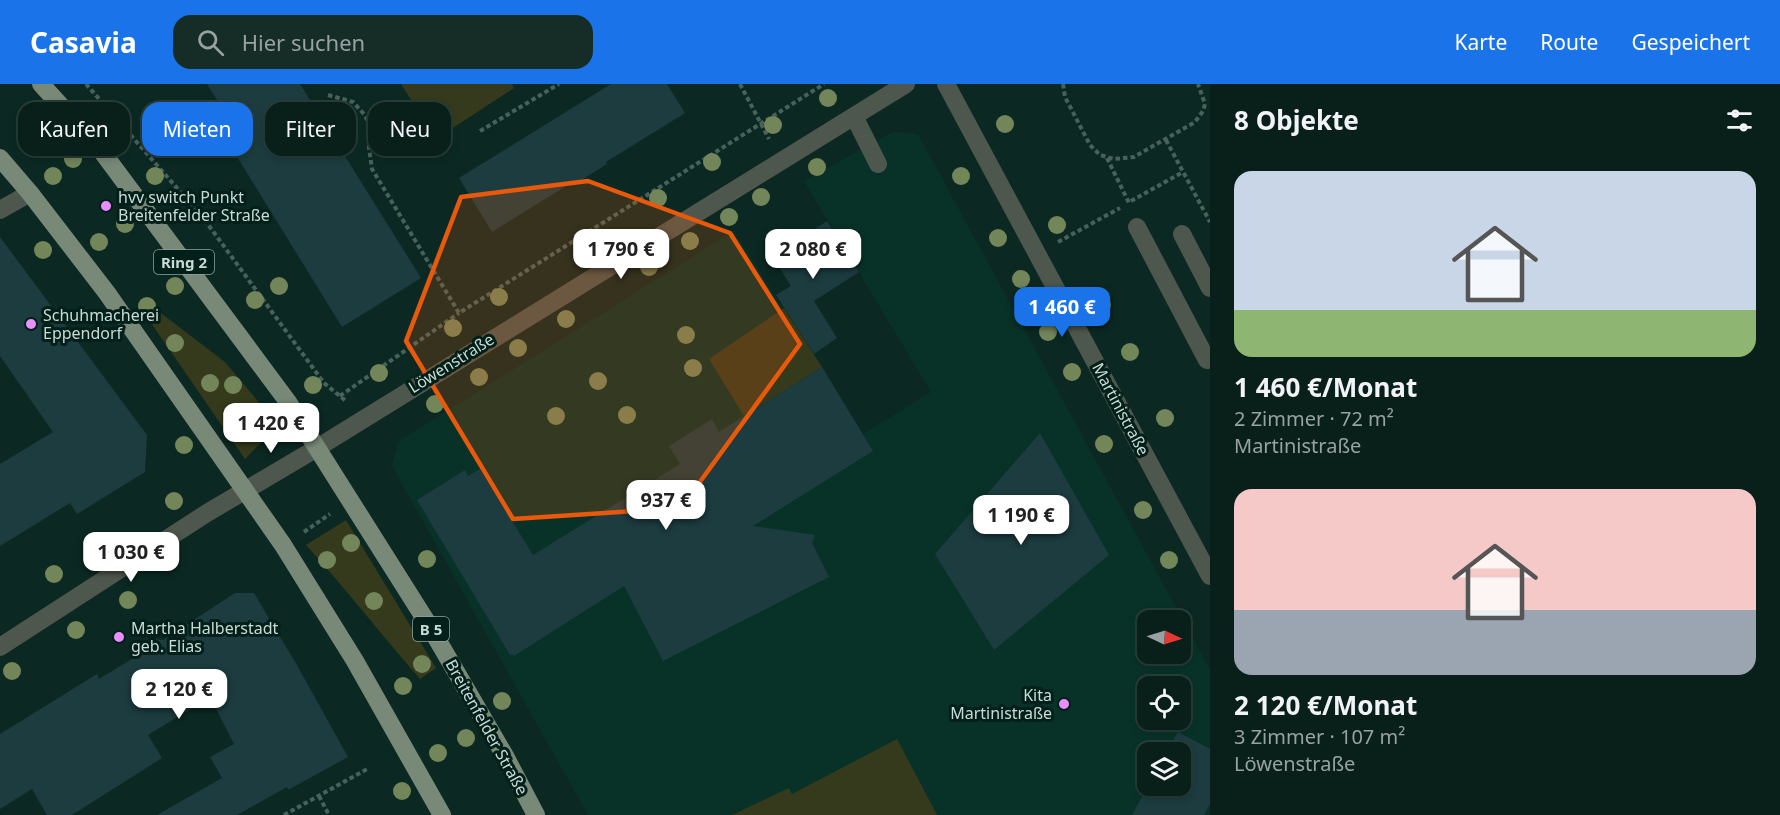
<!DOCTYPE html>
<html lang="de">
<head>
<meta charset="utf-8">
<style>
	body { margin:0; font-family:"Noto Sans",sans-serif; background:#162c27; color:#f1f3f6; height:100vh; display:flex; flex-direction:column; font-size:22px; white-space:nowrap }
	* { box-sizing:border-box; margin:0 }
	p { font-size:20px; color:#98a2a2 }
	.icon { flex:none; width:33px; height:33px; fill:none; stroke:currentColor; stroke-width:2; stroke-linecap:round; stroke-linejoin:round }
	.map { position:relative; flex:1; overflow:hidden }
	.panel { display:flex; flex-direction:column; background:#081f1a; width:570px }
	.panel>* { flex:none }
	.hud { position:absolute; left:18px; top:18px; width:570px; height:54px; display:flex; gap:12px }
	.needle { width:39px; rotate:94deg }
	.fabs { position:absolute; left:1137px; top:526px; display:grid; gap:12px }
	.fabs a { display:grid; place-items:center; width:54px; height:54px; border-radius:12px; background:#081f1a; box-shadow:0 3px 9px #0003,0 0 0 2px #293d39; font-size:30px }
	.price { position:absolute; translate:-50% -51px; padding:0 14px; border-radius:12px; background:#fff; color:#222; font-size:20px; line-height:39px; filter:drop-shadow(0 2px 3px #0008) }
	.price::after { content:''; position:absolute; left:50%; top:36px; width:18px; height:14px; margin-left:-9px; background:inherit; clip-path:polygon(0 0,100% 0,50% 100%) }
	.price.selected { background:#1a73e8; color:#fff }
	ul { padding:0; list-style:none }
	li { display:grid; align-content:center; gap:12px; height:318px; padding:0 24px }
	li span { display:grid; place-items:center; height:186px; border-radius:18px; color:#555 }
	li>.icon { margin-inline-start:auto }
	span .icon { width:108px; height:108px; fill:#fffc; stroke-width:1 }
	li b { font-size:26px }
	h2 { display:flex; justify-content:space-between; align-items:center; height:72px; padding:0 24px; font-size:26px }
	.chip { padding:0 21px; border-radius:18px; background:#081f1a; box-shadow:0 3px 9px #0003,0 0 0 2px #293d39; font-size:21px; line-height:54px }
	.chip.selected { background:#1a73e8; color:#fff }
	header { display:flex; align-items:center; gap:36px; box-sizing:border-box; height:84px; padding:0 30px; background:#1a73e8; color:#fff }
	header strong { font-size:28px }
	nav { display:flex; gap:33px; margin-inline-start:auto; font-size:21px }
	.search { width:420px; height:54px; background:#162c27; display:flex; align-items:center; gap:15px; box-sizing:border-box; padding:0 21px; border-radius:18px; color:#98a2a2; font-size:22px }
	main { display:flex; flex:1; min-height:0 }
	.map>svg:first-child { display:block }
	.built { fill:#083228; fill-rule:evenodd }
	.green { fill:#363a1c }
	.building { fill:#1c3c3f }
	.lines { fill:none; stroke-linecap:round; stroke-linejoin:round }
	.path { stroke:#48625b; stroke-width:4; stroke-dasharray:4.5 3; stroke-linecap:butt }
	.minor { stroke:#4e574e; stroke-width:18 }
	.major { stroke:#788978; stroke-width:18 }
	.tree { fill:#73865a }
	.marked { fill:#e8590c; fill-opacity:0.2; stroke:#e8590c; stroke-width:4.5; stroke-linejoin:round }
	.poi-dot { fill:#e98efe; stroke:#022019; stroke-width:2 }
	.labels { text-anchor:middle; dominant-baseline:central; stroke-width:6; stroke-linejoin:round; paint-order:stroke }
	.shield { fill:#022019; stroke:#8ea29d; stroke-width:1.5 }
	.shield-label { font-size:15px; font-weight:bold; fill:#cadad5 }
	.poi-label { font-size:16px; fill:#cadad5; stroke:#022019; text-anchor:start }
	.street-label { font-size:16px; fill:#cadad5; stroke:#022019 }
</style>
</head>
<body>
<header>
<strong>Casavia</strong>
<div class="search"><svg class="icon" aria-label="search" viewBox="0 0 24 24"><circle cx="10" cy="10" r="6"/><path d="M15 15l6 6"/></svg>Hier suchen</div>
<nav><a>Karte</a><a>Route</a><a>Gespeichert</a></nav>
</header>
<main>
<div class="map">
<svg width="1210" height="731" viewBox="0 0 1210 731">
	<rect width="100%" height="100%" fill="#0b2922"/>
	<path class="built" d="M893,48L918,50L1210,586V731H588L392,382L399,357L734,147L863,350L931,308L804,97ZM1148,537H1180V570H1148ZM1148,603H1180V636H1148ZM1148,669H1180V702H1148Z"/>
	<path class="green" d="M401,0H512L514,4L436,55Z
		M140,223H153L225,278L278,341L245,375Z
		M784,224L822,283L744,332L709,275Z
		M346,436L436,584L420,595C381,550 345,504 306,461Z
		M897,655L937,731H732L789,704L792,710Z"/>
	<path class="building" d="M207,0H300L421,194L342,243L210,29L221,22Z
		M611,0H667L685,29L606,78L607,80L572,102L571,99L492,148L459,94Z
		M827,137L859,188L814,217L837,254L814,270L776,211L791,202L772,172L784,164L786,155L802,145L812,147Z
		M0,153L147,351L145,388L77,430L70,419L0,462V380L53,348L0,272Z
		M822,283L873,367L753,442L815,451L812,459L829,493L663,577L624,502L514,572L512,570L510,571L417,416L465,386L468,392L480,385L533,471L680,380L669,362L712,335L719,348Z
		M1040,349L1109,471L994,566L935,470Z
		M235,509H254L298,583L348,673L288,706L287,703L237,731H157L222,694L210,673L234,660L210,613L148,651L162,674L72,731H47L32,705L0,725V650L97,590L99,595L135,573L136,567L154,555L163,556Z
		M1178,648L1210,665V720L1204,731H1132L1148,702H1180V669H1166Z"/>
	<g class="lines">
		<path class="path" d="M86,0L204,135L324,299L346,317
			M740,0L769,55
			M1063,0L1065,13L1090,61L1100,71L1114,75L1134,73L1195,38L1203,27L1205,20L1198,0
			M328,11L353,18L364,30L370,41L369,64L372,85L459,229L824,0
			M480,47L559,0
			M1166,56L1210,138
			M1107,74L1130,121
			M1131,117L1183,88
			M1058,158L1120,124
			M340,312L459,229
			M304,448L330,430
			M319,712L329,731
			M284,731L369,684"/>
		<path class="minor" d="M946,0L1210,492
			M854,32L878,80
			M0,126L30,109
			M1137,143L1207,276
			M1182,150L1210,204
			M0,563L207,429L317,364L906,0"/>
		<path class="major" d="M41,0L100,65L288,318L430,543L505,672L536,731
			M0,74L30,109L107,209L283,461L355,577L442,731"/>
	</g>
	<g class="tree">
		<circle cx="828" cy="14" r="9"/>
		<circle cx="1005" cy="40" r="9"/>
		<circle cx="773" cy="41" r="9"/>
		<circle cx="73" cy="75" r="9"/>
		<circle cx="712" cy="78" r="9"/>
		<circle cx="817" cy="83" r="9"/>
		<circle cx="53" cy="92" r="9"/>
		<circle cx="155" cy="92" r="9"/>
		<circle cx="961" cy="92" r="9"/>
		<circle cx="761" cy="113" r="9"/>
		<circle cx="658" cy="114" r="9"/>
		<circle cx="729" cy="133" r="9"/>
		<circle cx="125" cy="140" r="9"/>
		<circle cx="1057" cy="141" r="9"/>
		<circle cx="998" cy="154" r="9"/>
		<circle cx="690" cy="157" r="9"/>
		<circle cx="99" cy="158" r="9"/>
		<circle cx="582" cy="161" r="9"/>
		<circle cx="43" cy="166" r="9"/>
		<circle cx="649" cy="183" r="9"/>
		<circle cx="1021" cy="195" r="9"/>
		<circle cx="175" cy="202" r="9"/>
		<circle cx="279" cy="202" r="9"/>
		<circle cx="499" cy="213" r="9"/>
		<circle cx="255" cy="216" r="9"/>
		<circle cx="1102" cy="221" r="9"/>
		<circle cx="147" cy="222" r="9"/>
		<circle cx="566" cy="235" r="9"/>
		<circle cx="453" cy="244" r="9"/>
		<circle cx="1048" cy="248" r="9"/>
		<circle cx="686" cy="251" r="9"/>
		<circle cx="175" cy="259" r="9"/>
		<circle cx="518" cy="264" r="9"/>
		<circle cx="1130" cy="268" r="9"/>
		<circle cx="693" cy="284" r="9"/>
		<circle cx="1072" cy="288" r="9"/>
		<circle cx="379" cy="289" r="9"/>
		<circle cx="479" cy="293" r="9"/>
		<circle cx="598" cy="297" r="9"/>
		<circle cx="210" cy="299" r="9"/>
		<circle cx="233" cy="301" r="9"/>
		<circle cx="313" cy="301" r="9"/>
		<circle cx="435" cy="320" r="9"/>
		<circle cx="260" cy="328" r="9"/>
		<circle cx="627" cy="331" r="9"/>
		<circle cx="556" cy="332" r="9"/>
		<circle cx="235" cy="334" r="9"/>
		<circle cx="1165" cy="334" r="9"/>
		<circle cx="1104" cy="360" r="9"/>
		<circle cx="184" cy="361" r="9"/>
		<circle cx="174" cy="417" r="9"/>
		<circle cx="1143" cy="426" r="9"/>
		<circle cx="107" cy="458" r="9"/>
		<circle cx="351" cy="459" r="9"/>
		<circle cx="427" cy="475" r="9"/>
		<circle cx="327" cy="476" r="9"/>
		<circle cx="1169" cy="476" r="9"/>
		<circle cx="54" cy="490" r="9"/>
		<circle cx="128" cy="516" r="9"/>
		<circle cx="374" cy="517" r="9"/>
		<circle cx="76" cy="546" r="9"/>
		<circle cx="422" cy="580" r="9"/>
		<circle cx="12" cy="587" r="9"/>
		<circle cx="403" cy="602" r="9"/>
		<circle cx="502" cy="617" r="9"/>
		<circle cx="466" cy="654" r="9"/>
		<circle cx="438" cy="669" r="9"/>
		<circle cx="402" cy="707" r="9"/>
	</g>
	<path class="marked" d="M588,97L730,149L800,260L681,424L513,435L406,257L461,113Z"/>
	<g class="poi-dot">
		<circle cx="106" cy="122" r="6"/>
		<circle cx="31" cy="240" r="6"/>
		<circle cx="119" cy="553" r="6"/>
		<circle cx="1064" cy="620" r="6"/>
	</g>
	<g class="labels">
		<g class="shield">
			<rect x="154" y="166" width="60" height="24" rx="4.5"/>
			<rect x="413" y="533" width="36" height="24" rx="4.5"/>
		</g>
		<g class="shield-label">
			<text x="184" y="178">Ring 2</text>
			<text x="431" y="545">B 5</text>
		</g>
		<g class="poi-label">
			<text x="118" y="113">hvv switch Punkt<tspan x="118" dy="18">Breitenfelder Straße</tspan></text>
			<text x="43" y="231">Schuhmacherei<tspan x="43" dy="18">Eppendorf</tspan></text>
			<text x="131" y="544">Martha Halberstadt<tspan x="131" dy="18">geb. Elias</tspan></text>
			<text x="1052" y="611" text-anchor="end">Kita<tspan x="1052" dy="18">Martinistraße</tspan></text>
		</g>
		<g class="street-label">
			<text transform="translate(451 279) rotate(-32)">Löwenstraße</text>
			<text transform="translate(1121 325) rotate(62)">Martinistraße</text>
			<text transform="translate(487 643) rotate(61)">Breitenfelder Straße</text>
		</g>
	</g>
</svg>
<div class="fabs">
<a><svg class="needle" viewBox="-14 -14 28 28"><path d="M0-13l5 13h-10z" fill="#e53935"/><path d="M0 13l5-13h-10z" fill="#98a2a2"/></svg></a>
<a><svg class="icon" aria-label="locate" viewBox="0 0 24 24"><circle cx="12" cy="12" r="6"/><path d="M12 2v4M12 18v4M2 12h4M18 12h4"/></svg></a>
<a><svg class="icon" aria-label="layers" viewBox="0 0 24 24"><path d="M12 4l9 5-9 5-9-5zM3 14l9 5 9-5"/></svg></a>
</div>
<b class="price" style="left:621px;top:196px">1 790 €</b>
<b class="price" style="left:813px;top:196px">2 080 €</b>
<b class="price selected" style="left:1062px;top:254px">1 460 €</b>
<b class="price" style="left:271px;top:370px">1 420 €</b>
<b class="price" style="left:666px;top:447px">937 €</b>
<b class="price" style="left:1021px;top:462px">1 190 €</b>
<b class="price" style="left:131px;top:499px">1 030 €</b>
<b class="price" style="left:179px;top:636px">2 120 €</b>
<div class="hud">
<a class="chip">Kaufen</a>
<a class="chip selected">Mieten</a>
<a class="chip">Filter</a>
<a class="chip">Neu</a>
</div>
</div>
<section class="panel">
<h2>8 Objekte<svg class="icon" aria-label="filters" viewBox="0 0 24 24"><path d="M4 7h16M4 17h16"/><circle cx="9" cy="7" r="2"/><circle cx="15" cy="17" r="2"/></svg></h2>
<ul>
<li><span style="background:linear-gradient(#c9d6e8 75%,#8fb573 0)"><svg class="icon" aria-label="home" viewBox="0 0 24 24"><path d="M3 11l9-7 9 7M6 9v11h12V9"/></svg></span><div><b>1 460 €/Monat</b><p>2 Zimmer · 72 m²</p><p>Martinistraße</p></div></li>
<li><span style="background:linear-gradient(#f6c9c9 65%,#9aa5b1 0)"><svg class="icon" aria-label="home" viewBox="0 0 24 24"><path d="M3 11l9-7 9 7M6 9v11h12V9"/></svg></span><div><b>2 120 €/Monat</b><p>3 Zimmer · 107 m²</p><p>Löwenstraße</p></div></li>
</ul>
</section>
</main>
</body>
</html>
